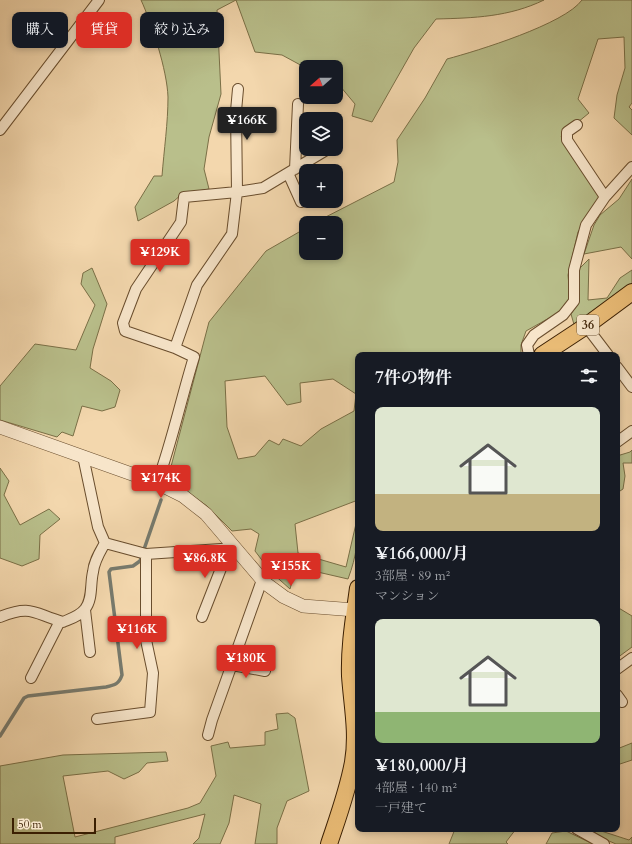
<!DOCTYPE html>
<html lang="ja">
<head>
<meta charset="utf-8">
<style>
	body { margin:0; font-family:Cardo,"Noto Serif JP",serif; background:#242831; color:#f1f3f6; height:100vh; display:flex; flex-direction:column; font-size:15px; white-space:nowrap }
	* { box-sizing:border-box; margin:0 }
	p { font-size:13px; color:#9ea1a6 }
	.icon { flex:none; width:22px; height:22px; fill:none; stroke:currentColor; stroke-width:2; stroke-linecap:round; stroke-linejoin:round }
	.map { position:relative; flex:1; overflow:hidden }
	.details { position:absolute; left:355px; top:352px; width:265px; height:480px; display:flex; flex-direction:column; background:#171b24; border-radius:8px; box-shadow:0 2px 6px #0003 }
	.details>* { flex:none }
	.hud { position:absolute; left:12px; top:12px; width:283px; height:36px; display:flex; gap:8px }
	.needle { width:26px; rotate:249deg }
	.controls { position:absolute; left:299px; top:60px; display:grid; gap:8px }
	.controls a { display:grid; place-items:center; width:44px; height:44px; border-radius:8px; background:#171b24; box-shadow:0 2px 6px #0003; font-size:20px }
	.scale { position:absolute; left:12px; bottom:10px; width:84px; box-sizing:border-box; padding-left:4px; border:2px solid #3b1f02; border-top:0; font-size:11px; line-height:14px; white-space:nowrap; color:#3b1f02; -webkit-text-stroke:3px #f7e5ca; paint-order:stroke }
	.price { position:absolute; translate:-50% -34px; padding:0 9px; border-radius:4px; background:#d93025; color:#fff; font-size:13px; line-height:26px; filter:drop-shadow(0 1px 2px #0008) }
	.price::after { content:''; position:absolute; left:50%; top:24px; width:12px; height:9px; margin-left:-6px; background:inherit; clip-path:polygon(0 0,100% 0,50% 100%) }
	.price.current { background:#222; color:#fff }
	ul { padding:0; list-style:none }
	li { display:grid; align-content:center; gap:8px; height:212px; padding:0 20px }
	li span { display:grid; place-items:center; height:124px; border-radius:8px; color:#555 }
	li>.icon { margin-inline-start:auto }
	span .icon { width:72px; height:72px; fill:#fffc; stroke-width:1 }
	li b { font-size:17px }
	h2 { display:flex; justify-content:space-between; align-items:center; height:48px; padding:0 20px; font-size:17px }
	.tag { padding:0 14px; border-radius:8px; background:#171b24; box-shadow:0 2px 6px #0003; font-size:14px; line-height:36px }
	.tag.current { background:#d93025; color:#fff }
	.map>svg:first-child { display:block }
	.green { fill:#b9bf8b; stroke:#7a6f46; fill-rule:evenodd }
	.lines { fill:none; stroke-linecap:round; stroke-linejoin:round }
	.stream { stroke:#777a6d; stroke-width:3.5 }
	.minor-casing { stroke:#694d2d; stroke-width:12 }
	.tertiary-casing { stroke:#694d2d; stroke-width:14 }
	.primary-casing { stroke:#3b1f02; stroke-width:18 }
	.minor { stroke:#f7e5ca; stroke-width:10 }
	.tertiary { stroke:#f7e5ca; stroke-width:13 }
	.primary { stroke:#eabc76; stroke-width:16 }
	.labels { text-anchor:middle; dominant-baseline:central; stroke-width:3; stroke-linejoin:round; paint-order:stroke }
	.shield { fill:#f7e5ca; stroke:#735a3e; stroke-width:1 }
	.shield-label { font-size:12px; font-weight:bold; fill:#3b1f02 }
</style>
</head>
<body>
<div class="map">
<svg width="632" height="844" viewBox="0 0 632 844">
	<rect width="100%" height="100%" fill="#f3d7ad"/>
	<filter id="stains"><feTurbulence type="fractalNoise" baseFrequency=".005" numOctaves="4"/><feColorMatrix values="0 0 0 0 .2 0 0 0 0 .09 0 0 0 0 .02 0 0 0 .5 -.17"/></filter>
	<radialGradient id="worn" r=".72"><stop offset=".6" stop-color="#630" stop-opacity="0"/><stop offset="1" stop-color="#630" stop-opacity=".3"/></radialGradient>
	<path class="green" d="M141,0H544C509,17 474,18 436,19L414,48L372,122L352,116L355,104L340,86L336,84V67L306,68L282,55L255,52L236,0L217,10L221,94L209,137L204,169L209,189L182,194L174,201L138,221L135,207L154,176H162C164,150 168,123 168,97C167,70 152,24 141,0Z
		M582,0H632V103L629,107L632,110V135L614,118L617,95L625,68L624,37L598,39L578,99L589,113L561,136L600,198L578,232L568,275L570,298L560,312L526,331L521,345V355H358V500L295,524L298,553L346,567L358,515C358,540 357,555 348,579L296,567L290,589L271,572L255,551L259,534L251,529L232,531L207,506L168,478L209,322L266,251L306,228V253H336V223H314L394,182L398,162L397,140L425,98L447,59C477,51 565,24 582,0ZM265,376L287,405L301,402L300,383L333,379L356,394L354,411L321,429L301,446L283,439L279,445L269,440L255,456L238,459L227,427L225,381Z
		M632,179V259L621,247L584,254L594,225L600,215L619,199Z
		M589,259L588,300L607,298L620,278L632,270V284L575,328L571,314L579,302V269Z
		M92,268L107,304L93,349L90,368L111,381L120,390L115,407L102,411L82,406L73,436L62,432L57,437L0,420V386L35,344L76,350L95,305L81,284L83,273Z
		M632,450V463H623L625,476L623,489L617,493V456L630,452Z
		M0,468L9,481L4,495L20,525L49,509L60,519L40,535L39,559L22,566L0,558Z
		M617,607L632,616V647L617,658Z
		M288,713L295,718L309,791L287,801L277,828V844H255L261,804L234,795L229,823L220,844H193L199,838L205,814L115,837V844H0V766L63,755L166,752L168,761L147,763L139,772L124,779L108,771L63,776L75,837L188,808L200,803L216,776L211,746L228,742L230,748L265,745V732L278,729L276,714Z
		M632,743V760L617,765V749Z
		M455,829H516L506,842L508,844H449Z
		M595,829L629,840L632,837V844H616L595,835Z
		M566,831L593,844H546L552,833Z"/>
	<g class="lines">
		<path class="stream" d="M0,736L24,698L28,696L106,687C115,685 119,684 122,675L109,572L111,569L133,566L140,561L161,500"/>
		<defs>
			<path id="minor" d="M238,89L236,111L237,192L263,188L328,149
				M577,125L567,132V140L605,197
				M0,130L99,0
				M295,169L298,104
				M288,173L301,202
				M586,326L608,355
				M529,355L527,345L534,335L563,315L574,301V270L586,225L605,197L632,167
				M617,367L632,387
				M617,442L632,431
				M83,456L98,527L105,543
				M157,483C172,442 181,399 194,357L175,348L125,331L123,323L136,289L181,222L184,197L237,192L232,234L197,285L175,348
				M105,543L146,554L236,548
				M85,610L90,652
				M0,617C32,604 34,614 63,622C70,619 80,616 85,609C93,599 90,584 93,572C94,561 100,552 105,543
				M202,617L229,548
				M232,665L265,671
				M617,669L632,658
				M31,678L60,621
				M617,695L622,702
				M97,719L150,712L153,673L146,640V554
				M208,735L212,720L262,580
				M577,829L604,844"/>
			<path id="tertiary" d="M0,427L157,483L183,496L206,514L265,583L284,597L303,606L355,610"/>
			<path id="primary" d="M542,355L586,326L632,292
				M329,844C338,817 348,790 353,762C358,733 352,705 350,676C349,646 354,618 358,588"/>
		</defs>
		<use href="#minor" class="minor-casing"/>
		<use href="#tertiary" class="tertiary-casing"/>
		<use href="#primary" class="primary-casing"/>
		<use href="#minor" class="minor"/>
		<use href="#tertiary" class="tertiary"/>
		<use href="#primary" class="primary"/>
	</g>
	<g class="labels">
		<rect class="shield" x="577" y="315" width="22" height="20" rx="3"/>
		<g class="shield-label">
			<text x="588" y="325">36</text>
		</g>
	</g>
	<rect width="100%" height="100%" filter="url(#stains)"/>
	<rect width="100%" height="100%" fill="url(#worn)"/>
</svg>
<div class="controls">
<a><svg class="needle" viewBox="-14 -14 28 28"><path d="M0-13l5 13h-10z" fill="#e53935"/><path d="M0 13l5-13h-10z" fill="#9ea1a6"/></svg></a>
<a><svg class="icon" aria-label="layers" viewBox="0 0 24 24"><path d="M12 4l9 5-9 5-9-5zM3 14l9 5 9-5"/></svg></a>
<a>+</a>
<a>−</a>
</div>
<div class="scale">50 m</div>
<b class="price current" style="left:247px;top:141px">¥166K</b>
<b class="price" style="left:160px;top:273px">¥129K</b>
<b class="price" style="left:161px;top:499px">¥174K</b>
<b class="price" style="left:205px;top:579px">¥86.8K</b>
<b class="price" style="left:291px;top:587px">¥155K</b>
<b class="price" style="left:137px;top:650px">¥116K</b>
<b class="price" style="left:246px;top:679px">¥180K</b>
<div class="hud">
<a class="tag">購入</a>
<a class="tag current">賃貸</a>
<a class="tag">絞り込み</a>
</div>
<section class="details">
<h2>7件の物件<svg class="icon" aria-label="filters" viewBox="0 0 24 24"><path d="M4 7h16M4 17h16"/><circle cx="9" cy="7" r="2"/><circle cx="15" cy="17" r="2"/></svg></h2>
<ul>
<li><span style="background:linear-gradient(#dfe7d0 70%,#c2b280 0)"><svg class="icon" aria-label="home" viewBox="0 0 24 24"><path d="M3 11l9-7 9 7M6 9v11h12V9"/></svg></span><div><b>¥166,000/月</b><p>3部屋 · 89 m²</p><p>マンション</p></div></li>
<li><span style="background:linear-gradient(#dfe7d0 75%,#8fb573 0)"><svg class="icon" aria-label="home" viewBox="0 0 24 24"><path d="M3 11l9-7 9 7M6 9v11h12V9"/></svg></span><div><b>¥180,000/月</b><p>4部屋 · 140 m²</p><p>一戸建て</p></div></li>
</ul>
</section>
</div>
</body>
</html>
